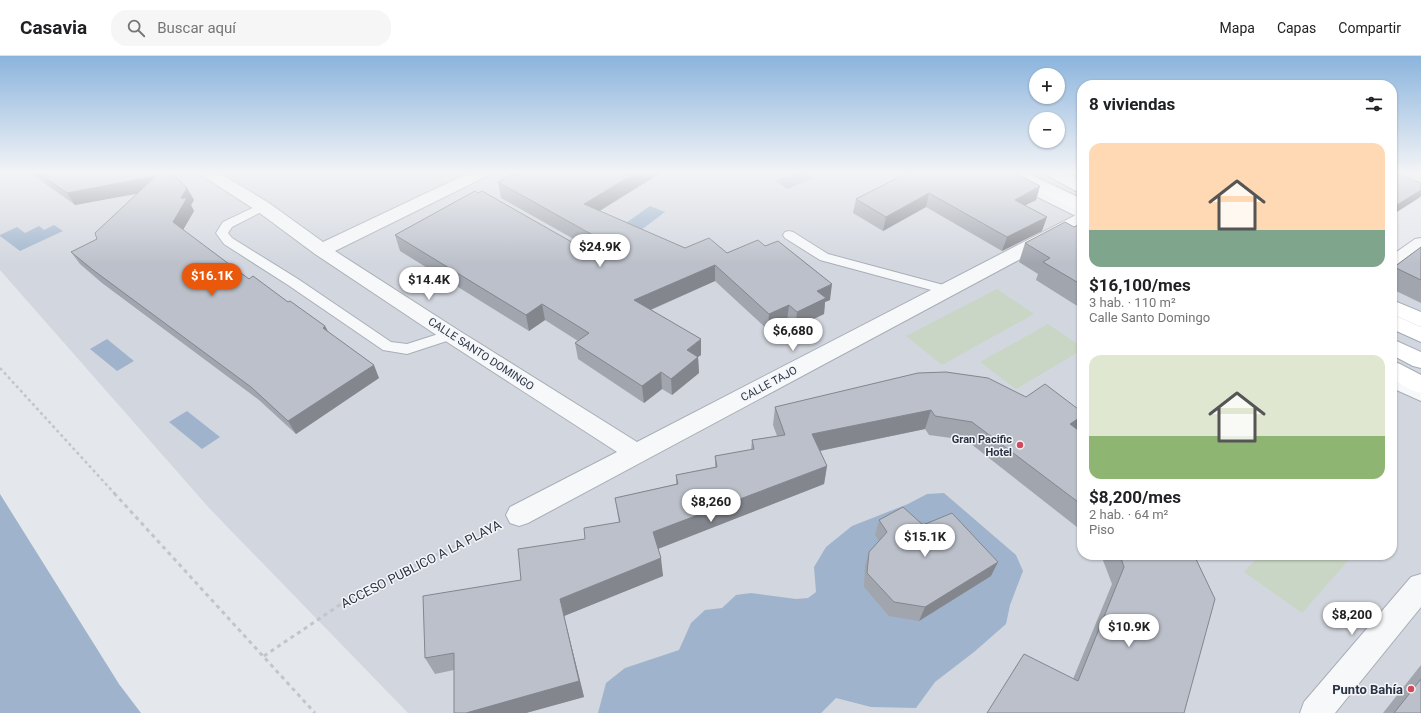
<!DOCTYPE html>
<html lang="es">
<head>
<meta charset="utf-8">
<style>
	body { margin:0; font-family:Roboto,sans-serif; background:#f6f6f6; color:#202124; height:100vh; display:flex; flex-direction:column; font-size:15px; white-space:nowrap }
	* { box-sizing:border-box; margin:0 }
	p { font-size:13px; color:#757577 }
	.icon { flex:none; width:22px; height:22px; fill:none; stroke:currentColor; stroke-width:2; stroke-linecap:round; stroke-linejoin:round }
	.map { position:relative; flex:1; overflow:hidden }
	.panel { position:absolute; left:1077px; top:24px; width:320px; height:480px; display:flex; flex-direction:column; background:#fff; border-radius:16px; box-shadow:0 1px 3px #0004 }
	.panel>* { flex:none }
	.tools { position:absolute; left:1029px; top:12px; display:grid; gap:8px }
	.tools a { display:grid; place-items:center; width:36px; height:36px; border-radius:50%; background:#fff; box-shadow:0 1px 3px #0004; font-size:20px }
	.price { position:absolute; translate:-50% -34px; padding:0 9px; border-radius:14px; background:#fff; color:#222; font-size:13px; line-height:26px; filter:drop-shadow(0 1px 2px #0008) }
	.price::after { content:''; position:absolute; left:50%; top:24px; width:12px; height:9px; margin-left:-6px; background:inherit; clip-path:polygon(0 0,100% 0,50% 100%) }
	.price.selected { background:#ea580c; color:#fff }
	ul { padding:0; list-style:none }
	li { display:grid; align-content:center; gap:8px; height:212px; padding:0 12px }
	li span { display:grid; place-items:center; height:124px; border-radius:12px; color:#555 }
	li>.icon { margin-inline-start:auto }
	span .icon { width:72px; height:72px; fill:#fffc; stroke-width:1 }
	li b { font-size:17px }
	h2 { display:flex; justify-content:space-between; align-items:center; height:48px; padding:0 12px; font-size:17px }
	header { display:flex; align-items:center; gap:24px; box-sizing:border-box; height:56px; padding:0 20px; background:#fff; border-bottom:1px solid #e0e0e0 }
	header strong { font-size:19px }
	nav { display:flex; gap:22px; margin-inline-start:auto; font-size:14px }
	.search { width:280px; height:36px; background:#f6f6f6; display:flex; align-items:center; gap:10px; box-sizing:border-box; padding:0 14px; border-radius:16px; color:#757577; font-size:15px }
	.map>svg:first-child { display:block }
	.built { fill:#d2d6de }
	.green { fill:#c9d6c5 }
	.water { fill:#9fb4cc }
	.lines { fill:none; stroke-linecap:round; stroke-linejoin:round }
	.service-casing { stroke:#a9aeb7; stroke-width:2 }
	.pedestrian-casing { stroke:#a9aeb7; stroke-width:2 }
	.minor-casing { stroke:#a9aeb7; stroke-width:2 }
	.secondary-casing { stroke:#a9aeb7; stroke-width:2 }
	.primary-casing { stroke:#a3abb8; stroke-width:2 }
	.path-far1 { stroke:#c2c5cb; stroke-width:2.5; stroke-dasharray:3 3; stroke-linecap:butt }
	.path { stroke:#c2c5cb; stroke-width:3; stroke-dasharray:4 4; stroke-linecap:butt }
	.service { fill:#f7f8fa; fill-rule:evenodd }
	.pedestrian { fill:#f7f8fa; fill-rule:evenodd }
	.minor { fill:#f7f8fa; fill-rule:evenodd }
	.secondary { fill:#fff; fill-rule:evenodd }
	.primary { fill:#fff; fill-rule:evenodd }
	.wall { fill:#a1a5ae }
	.shaded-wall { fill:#83868d }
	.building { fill:#bbc0ca; stroke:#83868d }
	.poi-dot { fill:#d1495b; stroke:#f4f6f9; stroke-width:1.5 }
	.labels { text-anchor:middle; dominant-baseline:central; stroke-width:3; stroke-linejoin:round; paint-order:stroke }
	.street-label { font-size:11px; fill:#2b3445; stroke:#f4f6f9 }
	.poi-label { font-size:11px; font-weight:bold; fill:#2b3445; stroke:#f4f6f9; text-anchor:end }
	.near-street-label { font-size:13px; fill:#2b3445; stroke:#f4f6f9 }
	.near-poi-label { font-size:13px; font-weight:bold; fill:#2b3445; stroke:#f4f6f9; text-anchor:end }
</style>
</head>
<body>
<header>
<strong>Casavia</strong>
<div class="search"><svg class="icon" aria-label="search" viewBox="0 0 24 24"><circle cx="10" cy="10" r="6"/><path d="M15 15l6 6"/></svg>Buscar aquí</div>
<nav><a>Mapa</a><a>Capas</a><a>Compartir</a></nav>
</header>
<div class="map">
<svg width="1421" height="657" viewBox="0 0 1421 657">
	<rect width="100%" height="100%" fill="#e4e7ec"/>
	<path class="built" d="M0,116H1082V499H1392V215L1421,229V657H408L210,453L0,214Z"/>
	<path class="green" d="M997,233L1034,258L942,309L906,280Z
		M1048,268L1082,291V294L1016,333L980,306Z
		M1260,499H1353L1302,557L1244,516Z"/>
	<path class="water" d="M797,116H805L815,121L788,133L775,125Z
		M650,150L665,156L641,174L626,167Z
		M54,169L63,175L20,195L0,180V179L17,171L25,177L39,170L44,174Z
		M107,283L134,305L117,315L90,293Z
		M187,355L220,381L202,393L169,366Z
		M944,437L1016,499L1023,515L1010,549L1006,568L974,596L935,626L916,652L871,651L836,642L821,657H598L606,627L625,612L679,594L691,567L705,554L722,552L736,539L751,537L796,543L808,542L816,536L814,511L826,491L852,470L908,448L927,438Z
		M0,438L119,628L141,657H0Z"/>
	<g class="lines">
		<defs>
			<path id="service" d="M263,147L267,149L269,151L267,153L232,171L228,177L232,182L298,223L391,286L407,288L451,274L456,276L458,279L456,282L407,298L383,294L288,229L224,188L216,177L223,166Z
				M789,175L793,176L828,198L951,231L953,234L951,237L946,238L820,204L785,182L783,179L785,176Z"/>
			<path id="pedestrian" d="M991,116H1011L1082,149V161L1076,160L993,119Z
				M1392,314L1421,327V345L1392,332Z"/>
			<path id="minor" d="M199,116H218L269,147L323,186L471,116H491L489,119L335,195L458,274L637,386L1076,159L1082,158V170L528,467L519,470L510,467L506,459L510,451L617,396L444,284L315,198L257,155L201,119Z
				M1421,182V196L1399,212L1392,214V199L1415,183Z
				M1421,518V551L1335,657H1300L1304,646L1411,521Z"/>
			<path id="secondary" d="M1005,116H1025L1082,143V155L1076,154L1007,119Z
				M1392,244L1421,256V271L1392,258Z
				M1392,305L1400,308L1421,319V337L1413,335L1392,323Z"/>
			<path id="primary" d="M1045,116H1065L1082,124V136L1076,135L1047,119Z
				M1392,258L1421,271V286L1392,273Z
				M1392,283L1421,296V312L1413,310L1392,299Z"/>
		</defs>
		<use href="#service" class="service-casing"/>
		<use href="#pedestrian" class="pedestrian-casing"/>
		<use href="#minor" class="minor-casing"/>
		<use href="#secondary" class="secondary-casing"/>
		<use href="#primary" class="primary-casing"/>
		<path class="path-far1" d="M0,312L115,438"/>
		<path class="path" d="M114,437L315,657
			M264,600L353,540L495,470"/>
		<use href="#service" class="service"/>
		<use href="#pedestrian" class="pedestrian"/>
		<use href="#minor" class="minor"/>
		<use href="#secondary" class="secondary"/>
		<use href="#primary" class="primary"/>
	</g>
	<path class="wall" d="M30,116H171L187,132L194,144L191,149L194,155L183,174L249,223L288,246L325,270L328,276L379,322L296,378L259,344L102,227L80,208L71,196L97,183L138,137L75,149L32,118Z
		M662,116L600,155L685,192L727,197L830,244L825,246L824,258L795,272L787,265L768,274L715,225L651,254L701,299L698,301L699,317L672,339L662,333L644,347L578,303L575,287L578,285L545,264L529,275L400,195L395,179L584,193L591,196L595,195L501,142L498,126Z
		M904,116H1013L1040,130L1036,144L1025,149L1042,175L1002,195L926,151L883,175L853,157L856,143L903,119Z
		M1082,167V253L1036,224L1038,218L1019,206L1025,187L1074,171Z
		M1421,191V247L1392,233V214L1394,211Z
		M1026,341L1082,356V363L1077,373L1082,377V475L966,384L929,379L925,373L820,395L827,410L824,428L658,493L663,520L564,560L584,641L526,657H454V614L435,618L425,602L521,524L585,483L619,467L615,442L676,428V419L715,411V400L751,394L752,384L777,380L773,369L775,351Z
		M879,464L923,469L991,520L919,565L889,560L864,531L865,510L869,496L879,485L875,479Z
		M1101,499H1197L1195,501L1184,657H987L1073,623L1112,528Z
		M1421,609V657H1383Z"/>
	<path class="shaded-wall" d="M637,116H662L586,163L584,148Z
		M156,120L163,133L75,149L67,137Z
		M1040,130L1036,144L1010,157L1015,144Z
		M187,132L194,144L191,149L194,155L180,179L173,166L181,142Z
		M1421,134V140L1419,142L1392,159V152Z
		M929,137L926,151L883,175L886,161Z
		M1047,161L1042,175L1002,195L1007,181Z
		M715,209V225L636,260L634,244Z
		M832,228L830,244L825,246L824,258L795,272L797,256L817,235Z
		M542,248L545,264L529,275L526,259Z
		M789,249L787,265L768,274L769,258Z
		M325,270L332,283L323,272Z
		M701,283V299L698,301L699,317L672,339L671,323L687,294Z
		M374,309L379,322L296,378L288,365Z
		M661,316L662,333L644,347L642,330Z
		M931,354L925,373L809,397L812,378Z
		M1082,360V363L1075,376L1070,368Z
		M827,410L824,428L655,494L653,476Z
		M661,502L663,520L564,560L584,641L526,657H466L560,543Z
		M998,506L991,520L919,565L925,551Z"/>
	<path class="building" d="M37,116H171L187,132L181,142H187L173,166L249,223L253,220L288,246L290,245L325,270L323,272L374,309L288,365L251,331L93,214L71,196L97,183L95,177L156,120L67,137Z
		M517,116H637L584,148L685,192L709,182L727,197L758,184L765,190L778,185L832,228L817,235L826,242L797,256L789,249L769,258L715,209L634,244L701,283L687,294L698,301L671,323L661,316L642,330L575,287L589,277L542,248L526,259L395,179L475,135L478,137L482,135L584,193L591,196L599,194L602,189L600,183L498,126Z
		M909,116H1013L1040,130L1015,144L1047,161L1007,181L929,137L886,161L856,143Z
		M1392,116L1421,127V134L1392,152Z
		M1065,166L1074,171L1082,167V229L1043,206L1050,202L1025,187Z
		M1421,191V224L1394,211Z
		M946,316L988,322L1026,341L1045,328L1082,356V360L1070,368L1082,377V449L972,366L935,360L931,354L812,378L827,410L653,476L661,502L560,543L579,625L466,657H454V597L425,602L423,540L521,524L518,493L585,483L584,472L620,466L615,442L678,428L676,419L717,411L715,400L754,393L752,384L785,379L775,351L918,317Z
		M903,451L923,469L952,457L998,506L925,551L894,546L867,517L869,496L887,476L879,464Z
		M1120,499H1194L1215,543L1184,657H987L1024,598L1078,625L1124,511Z
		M1421,623V657H1394Z"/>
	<linearGradient id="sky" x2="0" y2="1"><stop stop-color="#8bb4dd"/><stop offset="0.56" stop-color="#f3f4f6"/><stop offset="1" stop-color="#f3f4f6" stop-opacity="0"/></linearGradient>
	<rect width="1421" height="208" fill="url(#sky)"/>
	<g class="poi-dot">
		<circle cx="1020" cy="389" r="4"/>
		<circle cx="1411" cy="633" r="4"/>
	</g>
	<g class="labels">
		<g class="street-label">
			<text transform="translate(481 298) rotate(33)">CALLE SANTO DOMINGO</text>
			<text transform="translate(769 328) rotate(-28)">CALLE TAJO</text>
		</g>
		<g class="poi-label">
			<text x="1012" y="383">Gran Pacific<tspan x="1012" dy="13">Hotel</tspan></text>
		</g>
		<g class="near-street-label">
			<text transform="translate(421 508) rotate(-27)">ACCESO PUBLICO A LA PLAYA</text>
		</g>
		<g class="near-poi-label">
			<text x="1403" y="633">Punto Bahía</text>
		</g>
	</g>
</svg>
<div class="tools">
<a>+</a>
<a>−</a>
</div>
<b class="price" style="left:600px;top:212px">$24.9K</b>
<b class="price selected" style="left:212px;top:241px">$16.1K</b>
<b class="price" style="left:429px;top:245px">$14.4K</b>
<b class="price" style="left:793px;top:296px">$6,680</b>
<b class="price" style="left:711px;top:467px">$8,260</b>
<b class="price" style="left:925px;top:502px">$15.1K</b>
<b class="price" style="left:1352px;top:580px">$8,200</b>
<b class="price" style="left:1129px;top:592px">$10.9K</b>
<section class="panel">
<h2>8 viviendas<svg class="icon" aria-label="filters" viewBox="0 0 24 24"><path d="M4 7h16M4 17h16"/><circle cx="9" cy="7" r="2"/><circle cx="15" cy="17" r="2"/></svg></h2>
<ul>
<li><span style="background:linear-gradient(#ffd9b3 70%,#7fa58c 0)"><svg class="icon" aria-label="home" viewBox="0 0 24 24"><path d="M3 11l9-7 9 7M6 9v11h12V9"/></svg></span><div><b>$16,100/mes</b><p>3 hab. · 110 m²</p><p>Calle Santo Domingo</p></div></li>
<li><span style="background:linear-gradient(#dfe7d0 65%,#8fb573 0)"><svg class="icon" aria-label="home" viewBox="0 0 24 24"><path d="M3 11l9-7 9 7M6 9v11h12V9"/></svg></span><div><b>$8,200/mes</b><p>2 hab. · 64 m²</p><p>Piso</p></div></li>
</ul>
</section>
</div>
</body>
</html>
